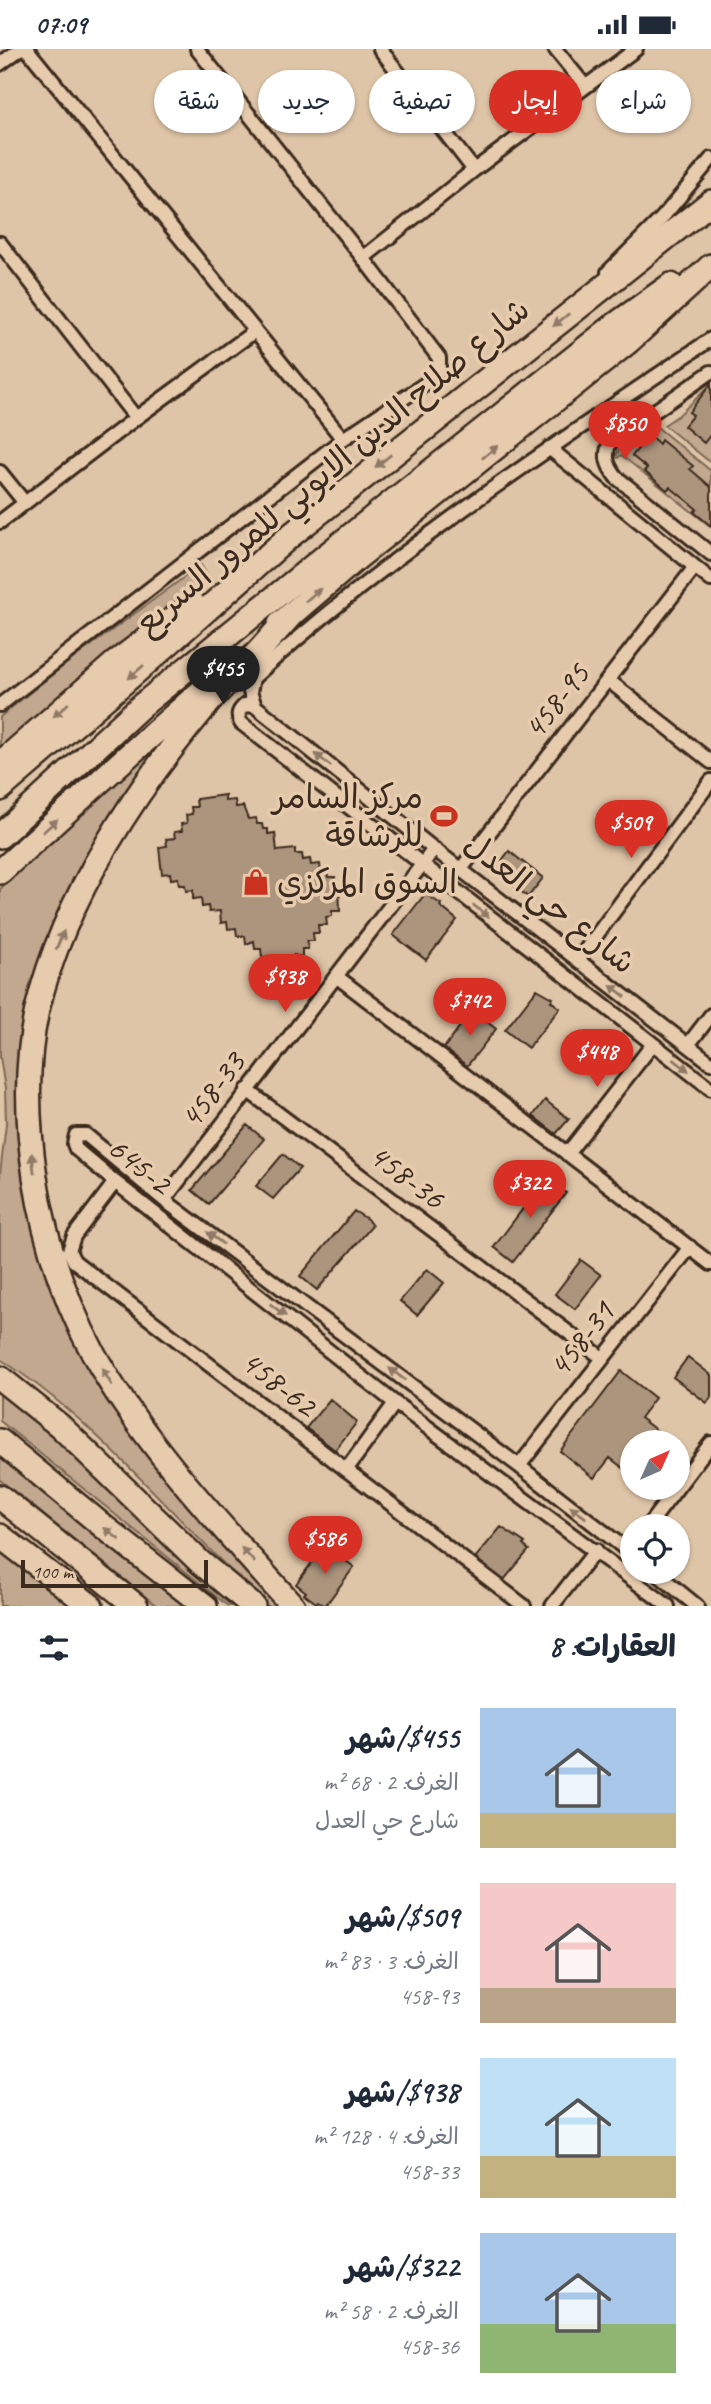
<!DOCTYPE html>
<html lang="ar">
<head>
<meta charset="utf-8">
<style>
	body { margin:0; font-family:Caveat,"Playpen Sans Arabic",sans-serif; background:#f2f2f3; color:#1f2937; direction:rtl; height:100vh; display:flex; flex-direction:column; font-size:26px; white-space:nowrap }
	* { box-sizing:border-box; margin:0 }
	p { font-size:23px; color:#747a83 }
	.icon { flex:none; width:38px; height:38px; fill:none; stroke:currentColor; stroke-width:2; stroke-linecap:round; stroke-linejoin:round }
	.map { position:relative; height:1557px; overflow:hidden; direction:ltr }
	.details { display:flex; flex-direction:column; background:#fff; flex:1 }
	.details>* { flex:none }
	.hud { position:absolute; left:21px; top:21px; width:670px; height:63px; direction:rtl; display:flex; gap:14px }
	.needle { width:46px; rotate:45deg }
	.tools { position:absolute; left:620px; top:1381px; display:grid; gap:14px }
	.tools a { display:grid; place-items:center; width:70px; height:70px; border-radius:50%; background:#fff; box-shadow:0 2px 5px #0004; font-size:35px }
	.scale { position:absolute; left:21px; bottom:18px; width:187px; box-sizing:border-box; padding-left:7px; border:4px solid #3b2a1e; border-top:0; font-size:19px; line-height:24px; white-space:nowrap; color:#3b2a1e; -webkit-text-stroke:5px #e6cbad; paint-order:stroke }
	.price { position:absolute; translate:-50% -60px; padding:0 16px; border-radius:24px; background:#d93025; color:#fff; font-size:23px; line-height:46px; filter:drop-shadow(0 2px 4px #0008) }
	.price::after { content:''; position:absolute; left:50%; top:42px; width:21px; height:16px; margin-left:-10px; background:inherit; clip-path:polygon(0 0,100% 0,50% 100%) }
	.price.current { background:#222; color:#fff }
	ul { padding:0; list-style:none }
	li { display:flex; align-items:center; gap:21px; height:175px; padding:0 35px }
	li span { display:grid; place-items:center; flex:none; width:196px; height:140px; border-radius:0px; color:#555 }
	li>.icon { margin-inline-start:auto }
	span .icon { width:84px; height:84px; fill:#fffc; stroke-width:1 }
	li b { font-size:30px }
	h2 { display:flex; justify-content:space-between; align-items:center; height:84px; padding:0 35px; font-size:30px }
	.tag { padding:0 24px; border-radius:32px; background:#fff; box-shadow:0 2px 5px #0004; font-size:24px; line-height:63px }
	.tag.current { background:#d93025; color:#fff }
	.status { display:flex; justify-content:space-between; align-items:center; height:49px; padding:0 35px; background:#fff; direction:ltr }
	.status svg { height:19px; fill:currentColor }
	.map>svg:first-child { display:block }
	.green { fill:#c1a88e; stroke:#7e6956; stroke-width:2 }
	.building { fill:#ac957d; stroke:#3b2a1e; stroke-width:2 }
	.lines { fill:none; stroke-linecap:round; stroke-linejoin:round }
	.minor-casing { stroke:#3b2a1e; stroke-width:18 }
	.motorway-casing { stroke:#3b2a1e; stroke-width:28 }
	.minor { stroke:#e6cbad; stroke-width:12 }
	.motorway { stroke:#e6cbad; stroke-width:23 }
	.oneway { fill:#907a66 }
	.labels { text-anchor:middle; dominant-baseline:central; stroke-width:7; stroke-linejoin:round; paint-order:stroke }
	.street-label { font-size:33px; fill:#3b2a1e; stroke:#e6cbad }
	.poi-label { font-size:33px; fill:#3b2a1e; stroke:#e6cbad; text-anchor:end }
</style>
</head>
<body>
<div class="status"><b>07:09</b><svg viewBox="0 0 49 12"><path d="M0 12V9h3v3zM5 12V6h3v6zM10 12V3h3v9zM15 12V0h3v12zM26 1h20v11H26zM47 4h2v5h-2z"/></svg></div>
<div class="map">
<svg width="711" height="1557" viewBox="0 0 711 1557">
	<rect width="100%" height="100%" fill="#dfc5a7"/>
	<filter id="ink" filterUnits="userSpaceOnUse"><feTurbulence type="fractalNoise" baseFrequency=".0143" numOctaves="2"/><feDisplacementMap in="SourceGraphic" scale="14" xChannelSelector="R" yChannelSelector="G"/><feConvolveMatrix kernelMatrix="1 2 1 2 8 2 1 2 1" color-interpolation-filters="sRGB"/></filter>
	<g filter="url(#ink)">
		<path class="green" d="M711,335V414L664,376L679,366Z
			M652,374L711,422V478L621,406L618,409L616,408L621,396L628,402Z
			M201,516L210,531L0,702V668L59,620Z
			M189,665L105,783L22,1015L75,1288L285,1557H268C181,1479 99,1372 0,1310V1125L6,1075L5,1040L0,1008V840Z
			M0,1345L47,1382L192,1519L238,1557H228L0,1372Z
			M0,1409L184,1557H157L0,1431Z
			M0,1493L81,1557H0Z"/>
		<path class="building" d="M711,335V385L704,394L684,377L693,366L689,363Z
			M649,386L659,395L661,391L693,417L690,420L711,438V477L694,463L697,460L670,438L667,441L644,422L647,419L632,407Z
			M225,746V752L235,751L236,758L243,757L248,770L256,769L257,775H262L263,780H268V785L275,784L277,802L295,800V805H302L303,811L310,810L311,816L320,815L321,823L327,822L328,828H335L333,836H339L340,862H332V867L326,868L327,876H318L319,884H313L314,892H307L308,900H302V908L294,906L295,912L270,915L269,908H262L261,900H255L254,892L246,895L245,887H237L236,879L228,880L227,873L221,874L220,862L209,863L208,857L202,858L201,849L193,850V841L186,842L185,836H179L178,829L171,830L170,824L162,825L159,798L167,797L166,790L175,789L174,783L182,782L181,775L187,774L186,766L192,765L191,758H197L196,750Z
			M509,802L543,829L528,848L494,822Z
			M425,845L441,855L440,857L457,871L426,911L393,886Z
			M537,940L553,949L551,952L560,959L528,999L505,981Z
			M472,961L496,980L467,1017L444,999Z
			M545,1051L569,1070L556,1085L533,1067Z
			M247,1076L264,1090L209,1155L192,1141Z
			M283,1105L300,1119L273,1150L256,1137Z
			M546,1129L566,1144L513,1213L494,1198Z
			M354,1162L367,1170L372,1177L317,1241L300,1227Z
			M581,1211L601,1226L575,1260L555,1245Z
			M427,1220L444,1234L417,1266L400,1252Z
			M688,1308L711,1326V1348L707,1354L673,1328Z
			M621,1322L655,1349L640,1369L672,1393H632V1426L610,1409L594,1429L560,1402Z
			M330,1350L357,1373L335,1401L306,1379Z
			M501,1478L525,1494L523,1496L529,1501L504,1531L475,1509Z
			M325,1496L354,1518L325,1557L318,1552L316,1554L304,1545L306,1543L296,1535Z"/>
		<g class="lines">
			<defs>
				<path id="minor" d="M27,0L343,390
					M380,0L474,121
					M555,0L585,37
					M0,15L20,0
					M0,194L136,369
					M363,209L474,121L636,0
					M608,223L662,169L711,110
					M711,323L610,393C604,407 607,416 616,428L711,505
					M549,399L711,531
					M0,423L25,454
					M0,473L136,369L255,282
					M608,631L711,713
					M0,656L343,390L431,331L439,321V309L363,209L197,0
					M255,657L250,643L253,629C394,501 554,396 711,290
					M461,820L695,518
					M578,911L711,732
					M336,927L711,1215
					M688,996L711,966
					M711,1014L434,800L255,657L245,656C238,662 237,666 241,674L711,1040
					M247,1041L601,1308
					M567,1105L653,995
					M115,1133L74,1187L69,1202L74,1212L524,1557
					M164,1151L434,800
					M519,1417L690,1198
					M346,1421L395,1354
					M648,1477L711,1394
					M632,1505L519,1417L164,1151L86,1086H76L74,1095L76,1100L115,1133L395,1354L668,1557
					M654,1522L697,1557
					M552,1557L596,1501"/>
				<path id="motorway" d="M291,566C279,579 268,592 256,605C243,619 228,631 215,646C140,733 64,847 37,961C25,1015 27,1073 35,1128C45,1197 70,1268 107,1328C159,1412 228,1484 293,1557
					M280,575L357,509L629,292L711,217
					M0,715L114,615L193,555
					M0,740L160,602L290,487L711,153
					M0,787L141,657L386,458L615,276L671,236
					M0,823L130,705L211,634
					M0,1329L60,1377L200,1513L253,1557
					M0,1392L104,1478L205,1557
					M0,1448L136,1557
					M0,1487L91,1557"/>
			</defs>
			<use href="#minor" class="minor-casing"/>
			<use href="#motorway" class="motorway-casing"/>
			<use href="#minor" class="minor"/>
			<use href="#motorway" class="motorway"/>
		</g>
		<defs><path id="oneway-solid" d="M-6-.8H1V-3.2L6.5 0L1 3.2V.8H-6Z" transform="scale(1.75)"/></defs>
		<g class="oneway">
			<use href="#oneway-solid" transform="translate(561 271) rotate(141)"/>
			<use href="#oneway-solid" transform="translate(490 403) rotate(-39)"/>
			<use href="#oneway-solid" transform="translate(383 412) rotate(141)"/>
			<use href="#oneway-solid" transform="translate(313 546) rotate(-40)"/>
			<use href="#oneway-solid" transform="translate(136 623) rotate(139)"/>
			<use href="#oneway-solid" transform="translate(61 661) rotate(138)"/>
			<use href="#oneway-solid" transform="translate(323 711) rotate(-141)"/>
			<use href="#oneway-solid" transform="translate(50 777) rotate(-42)"/>
			<use href="#oneway-solid" transform="translate(481 862) rotate(38)"/>
			<use href="#oneway-solid" transform="translate(60 891) rotate(-67)"/>
			<use href="#oneway-solid" transform="translate(618 942) rotate(-142)"/>
			<use href="#oneway-solid" transform="translate(681 1016) rotate(38)"/>
			<use href="#oneway-solid" transform="translate(33 1114) rotate(-97)"/>
			<use href="#oneway-solid" transform="translate(215 1189) rotate(-143)"/>
			<use href="#oneway-solid" transform="translate(278 1261) rotate(38)"/>
			<use href="#oneway-solid" transform="translate(397 1325) rotate(-143)"/>
			<use href="#oneway-solid" transform="translate(107 1328) rotate(-121)"/>
			<use href="#oneway-solid" transform="translate(578 1463) rotate(-142)"/>
			<use href="#oneway-solid" transform="translate(112 1485) rotate(-142)"/>
			<use href="#oneway-solid" transform="translate(248 1506) rotate(-132)"/>
		</g>
	</g>
	<defs>
		<symbol id="stadium-bare" viewBox="-9 -9 18 18"><path d="M0-5a6.5 5 0 1 0 0 10a6.5 5 0 1 0 0-10ZM-3.5-1.8h7v3.6h-7Z" fill="#c8321e" stroke="#e6cbad" stroke-width="2.5" paint-order="stroke"/></symbol>
		<symbol id="shop-bare" viewBox="-9 -9 18 18"><path d="M-5-2.5h2.3a2.7 3.5 0 0 1 5.4 0H5L5.5 6h-11ZM-1.5-2.5h3a1.5 2.3 0 0 0-3 0Z" fill="#c8321e" stroke="#e6cbad" stroke-width="2.5" paint-order="stroke"/></symbol>
	</defs>
	<g fill-rule="evenodd">
		<use href="#stadium-bare" x="425" y="748" width="38" height="38"/>
		<use href="#shop-bare" x="237" y="814" width="38" height="38"/>
	</g>
	<g class="labels">
		<g class="street-label">
			<text transform="translate(332 417) rotate(-40)">شارع صلاح الدين الايوبي للمرور السريع</text>
			<text transform="translate(556 652) rotate(-52)">458-95</text>
			<text transform="translate(550 854) rotate(38)">شارع حي العدل</text>
			<text transform="translate(212 1041) rotate(-53)">458-33</text>
			<text transform="translate(140 1116) rotate(39)">645-2</text>
			<text transform="translate(407 1127) rotate(37)">458-36</text>
			<text transform="translate(581 1290) rotate(-52)">458-31</text>
			<text transform="translate(279 1334) rotate(38)">458-62</text>
		</g>
		<g class="poi-label">
			<text x="423" y="748">مركز السامر<tspan x="423" dy="38">للرشاقة</tspan></text>
			<text x="277" y="833" text-anchor="start">السوق المركزي</text>
		</g>
	</g>
</svg>
<div class="tools">
<a><svg class="needle" viewBox="-14 -14 28 28"><path d="M0-13l5 13h-10z" fill="#e53935"/><path d="M0 13l5-13h-10z" fill="#747a83"/></svg></a>
<a><svg class="icon" aria-label="locate" viewBox="0 0 24 24"><circle cx="12" cy="12" r="6"/><path d="M12 2v4M12 18v4M2 12h4M18 12h4"/></svg></a>
</div>
<div class="scale">100 m</div>
<b class="price" style="left:625px;top:412px">$850</b>
<b class="price current" style="left:223px;top:657px">$455</b>
<b class="price" style="left:631px;top:811px">$509</b>
<b class="price" style="left:285px;top:965px">$938</b>
<b class="price" style="left:470px;top:989px">$742</b>
<b class="price" style="left:597px;top:1040px">$448</b>
<b class="price" style="left:530px;top:1171px">$322</b>
<b class="price" style="left:325px;top:1527px">$586</b>
<div class="hud">
<a class="tag">شراء</a>
<a class="tag current">إيجار</a>
<a class="tag">تصفية</a>
<a class="tag">جديد</a>
<a class="tag">شقة</a>
</div>
</div>
<section class="details">
<h2>العقارات: 8<svg class="icon" aria-label="filters" viewBox="0 0 24 24"><path d="M4 7h16M4 17h16"/><circle cx="9" cy="7" r="2"/><circle cx="15" cy="17" r="2"/></svg></h2>
<ul>
<li><span style="background:linear-gradient(#a9c7e8 75%,#c2b280 0)"><svg class="icon" aria-label="home" viewBox="0 0 24 24"><path d="M3 11l9-7 9 7M6 9v11h12V9"/></svg></span><div><b>$455/شهر</b><p>الغرف: 2 · 68 m²</p><p>شارع حي العدل</p></div></li>
<li><span style="background:linear-gradient(#f6c9c9 75%,#b9a48a 0)"><svg class="icon" aria-label="home" viewBox="0 0 24 24"><path d="M3 11l9-7 9 7M6 9v11h12V9"/></svg></span><div><b>$509/شهر</b><p>الغرف: 3 · 83 m²</p><p>458-93</p></div></li>
<li><span style="background:linear-gradient(#bfe0f5 70%,#c2b280 0)"><svg class="icon" aria-label="home" viewBox="0 0 24 24"><path d="M3 11l9-7 9 7M6 9v11h12V9"/></svg></span><div><b>$938/شهر</b><p>الغرف: 4 · 128 m²</p><p>458-33</p></div></li>
<li><span style="background:linear-gradient(#a9c7e8 65%,#8fb573 0)"><svg class="icon" aria-label="home" viewBox="0 0 24 24"><path d="M3 11l9-7 9 7M6 9v11h12V9"/></svg></span><div><b>$322/شهر</b><p>الغرف: 2 · 58 m²</p><p>458-36</p></div></li>
</ul>
</section>
</body>
</html>
